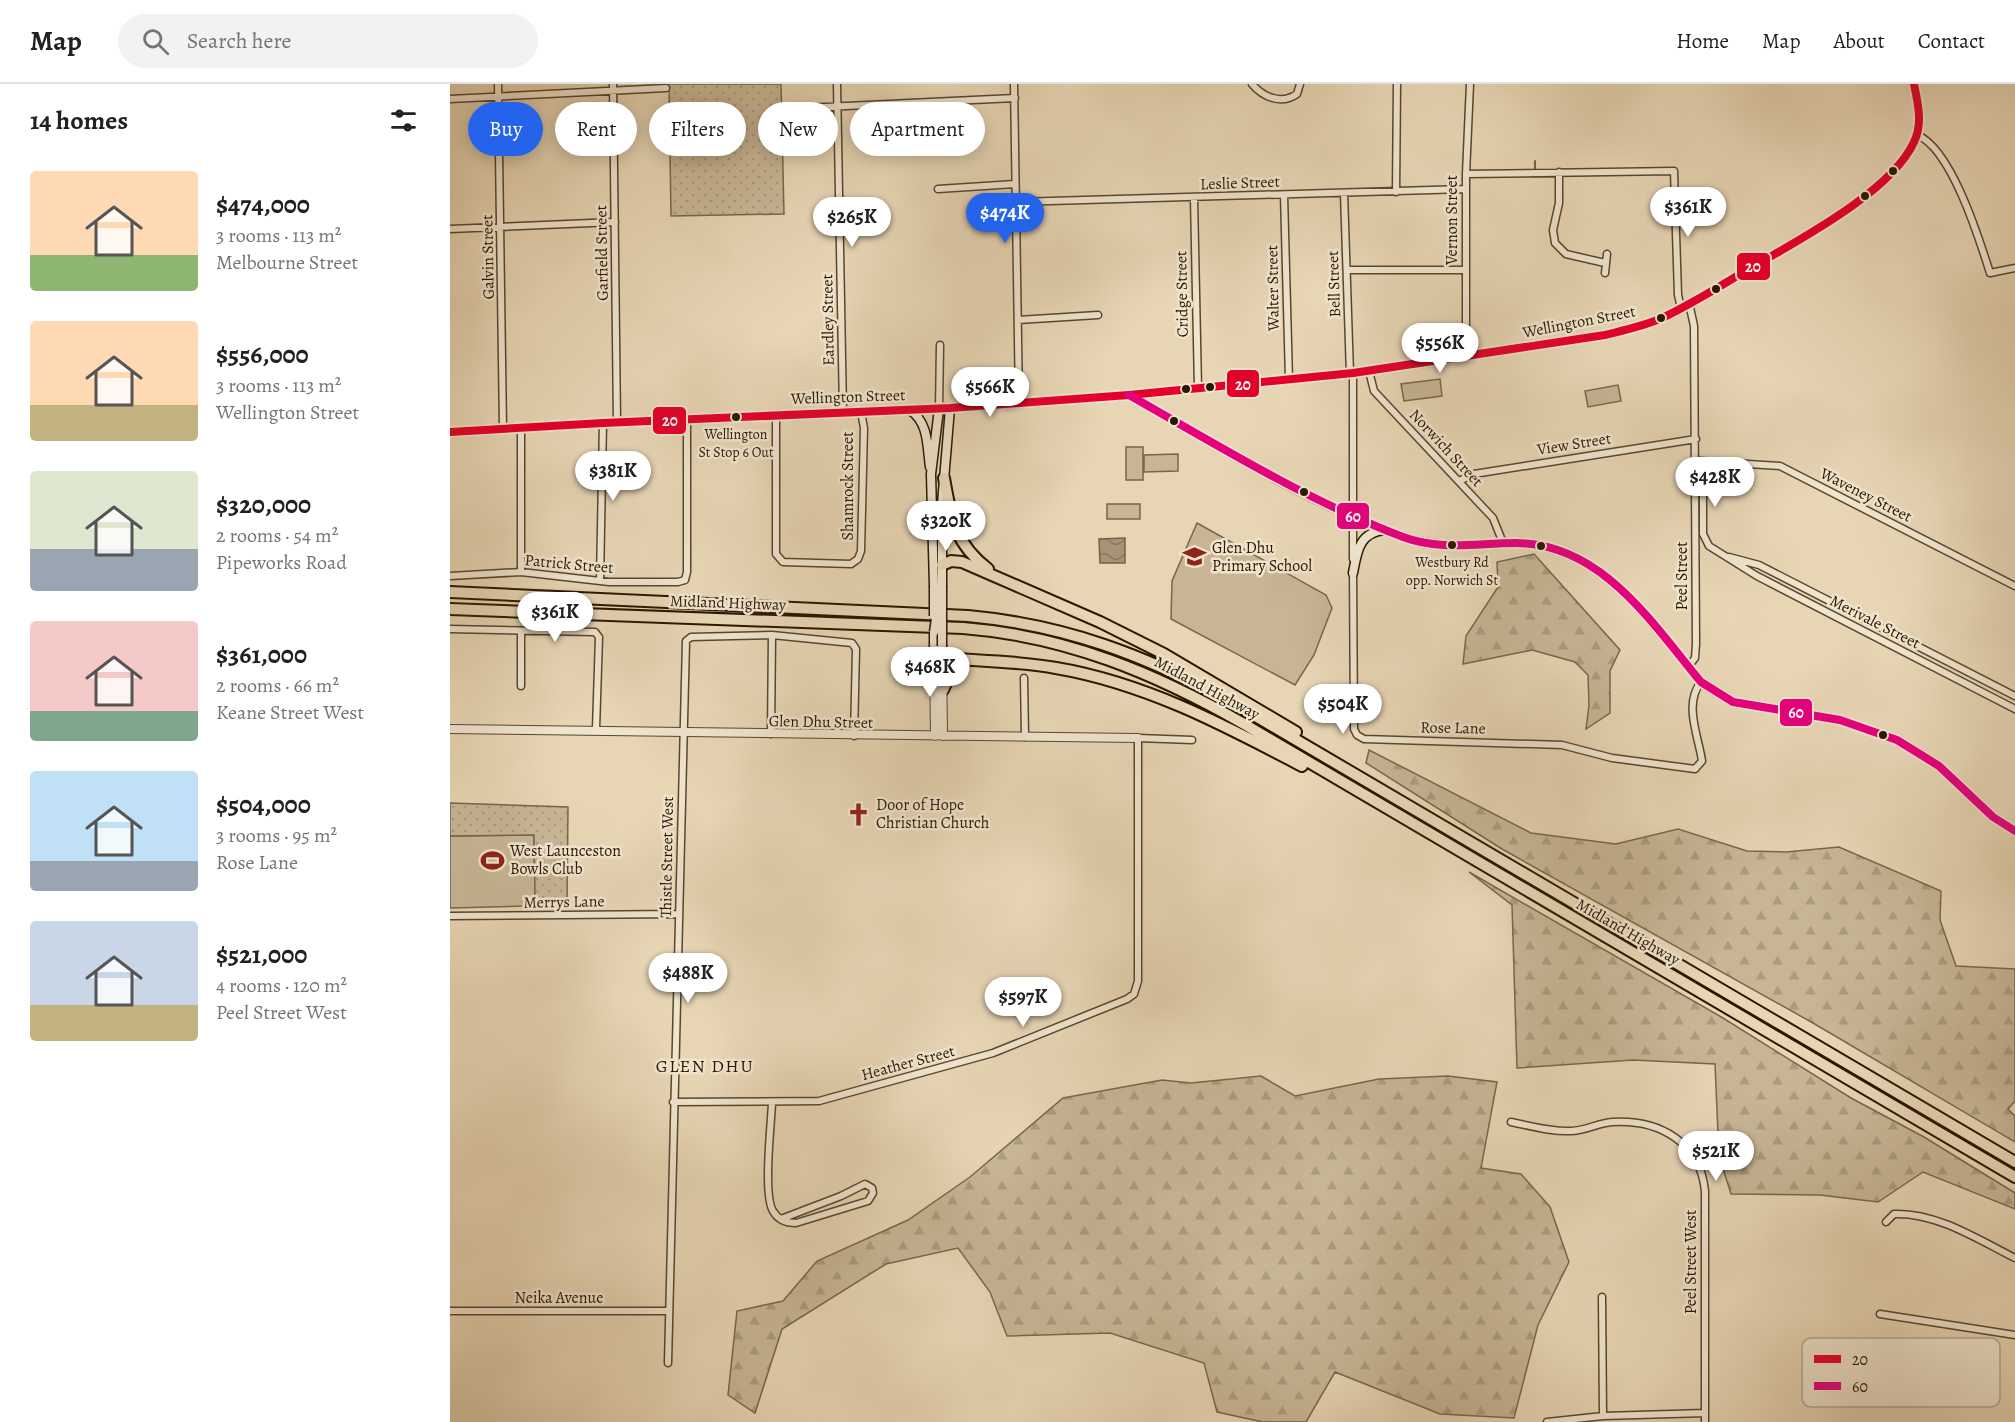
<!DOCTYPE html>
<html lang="en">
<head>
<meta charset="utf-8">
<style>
	body { margin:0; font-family:Alegreya,serif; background:#f2f2f2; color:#202124; height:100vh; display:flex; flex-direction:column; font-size:22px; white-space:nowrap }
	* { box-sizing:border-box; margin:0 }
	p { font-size:20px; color:#757577 }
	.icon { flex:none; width:33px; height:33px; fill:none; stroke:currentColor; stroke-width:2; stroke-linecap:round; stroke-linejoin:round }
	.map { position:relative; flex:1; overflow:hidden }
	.sheet { display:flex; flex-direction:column; background:#fff; width:450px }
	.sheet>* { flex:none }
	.banner { position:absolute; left:18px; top:18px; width:570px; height:54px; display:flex; gap:12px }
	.price { position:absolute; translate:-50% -51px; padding:0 14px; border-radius:21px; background:#fff; color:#222; font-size:20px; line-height:39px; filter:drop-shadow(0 2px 3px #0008) }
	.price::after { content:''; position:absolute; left:50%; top:36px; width:18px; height:14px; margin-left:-9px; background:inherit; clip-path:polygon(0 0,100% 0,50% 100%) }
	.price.current { background:#2563eb; color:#fff }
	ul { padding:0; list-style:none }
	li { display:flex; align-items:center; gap:18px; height:150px; padding:0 30px }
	li span { display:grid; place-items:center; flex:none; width:168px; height:120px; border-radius:6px; color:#555 }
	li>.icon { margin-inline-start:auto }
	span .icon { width:72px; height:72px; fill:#fffc; stroke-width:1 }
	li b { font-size:26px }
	h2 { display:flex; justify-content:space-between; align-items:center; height:72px; padding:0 30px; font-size:26px }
	.chip { padding:0 21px; border-radius:27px; background:#fff; box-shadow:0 3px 15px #0003; font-size:21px; line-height:54px }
	.chip.current { background:#2563eb; color:#fff }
	header { display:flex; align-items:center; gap:36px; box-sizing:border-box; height:84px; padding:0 30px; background:#fff; border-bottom:2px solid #e0e0e0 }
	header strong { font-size:28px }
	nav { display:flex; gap:33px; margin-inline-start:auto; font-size:21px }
	.search { width:420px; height:54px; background:#f2f2f2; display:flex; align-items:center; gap:15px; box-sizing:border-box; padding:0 21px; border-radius:33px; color:#757577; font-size:22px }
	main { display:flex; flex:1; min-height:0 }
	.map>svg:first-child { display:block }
	.green { fill:#c7b595; stroke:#79664a; stroke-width:1.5 }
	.forest { fill:url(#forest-firs); stroke:#79664a; stroke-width:1.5 }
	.park { fill:url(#park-dots); stroke:#79664a; stroke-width:1.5 }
	.water { fill:url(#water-waves); stroke:#756247; stroke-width:1.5 }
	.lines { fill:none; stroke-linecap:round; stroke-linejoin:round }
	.stream { stroke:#756247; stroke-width:2 }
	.minor-casing { stroke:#5a462d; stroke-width:9 }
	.tertiary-casing { stroke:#5a462d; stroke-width:10 }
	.secondary-casing { stroke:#2b1700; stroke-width:11 }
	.motorway-casing { stroke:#2b1700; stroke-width:14 }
	.minor { stroke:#efe4ce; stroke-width:6 }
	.tertiary { stroke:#efe4ce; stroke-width:8 }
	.secondary { stroke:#efe4ce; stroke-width:8 }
	.motorway { stroke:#e7d5b4; stroke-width:10 }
	.secondary-bridge-casing { stroke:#2b1700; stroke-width:11; stroke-linecap:butt }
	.secondary-bridge { stroke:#efe4ce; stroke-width:8 }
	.bus-1-casing { stroke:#efe4ce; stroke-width:12 }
	.bus-2-casing { stroke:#efe4ce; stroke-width:12 }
	.bus-1 { stroke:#e4002b; stroke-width:8 }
	.bus-2 { stroke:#e5007d; stroke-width:8 }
	.bus-dot { fill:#2b1700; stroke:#efe4ce; stroke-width:2 }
	.labels { text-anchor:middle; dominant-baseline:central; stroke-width:5; stroke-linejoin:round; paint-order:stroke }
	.bus-label { font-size:14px; fill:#2b1700; stroke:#efe4ce }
	.street-label { font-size:16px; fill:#2b1700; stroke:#efe4ce }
	.poi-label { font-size:16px; fill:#2b1700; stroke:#efe4ce; text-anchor:start }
	.neighbourhood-label { font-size:18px; letter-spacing:1.5px; fill:#2b1700; stroke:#efe4ce }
	.key { fill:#efe4ce; stroke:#b4a690; stroke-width:1.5 }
	.key-label { font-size:16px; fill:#2b1700 }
	.line-badge { stroke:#efe4ce; stroke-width:2 }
	.badge-label { font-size:16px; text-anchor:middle; font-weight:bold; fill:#fff }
</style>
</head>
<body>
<header>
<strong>Map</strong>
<div class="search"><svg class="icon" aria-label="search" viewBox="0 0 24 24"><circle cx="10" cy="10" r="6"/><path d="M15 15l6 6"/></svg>Search here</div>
<nav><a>Home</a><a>Map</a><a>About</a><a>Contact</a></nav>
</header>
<main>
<section class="sheet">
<h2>14 homes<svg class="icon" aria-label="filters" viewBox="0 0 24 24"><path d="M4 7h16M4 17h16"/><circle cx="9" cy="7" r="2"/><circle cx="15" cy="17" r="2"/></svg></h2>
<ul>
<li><span style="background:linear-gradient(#ffd9b3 70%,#8fb573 0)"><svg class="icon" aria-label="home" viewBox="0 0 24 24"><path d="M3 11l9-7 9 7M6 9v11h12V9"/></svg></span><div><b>$474,000</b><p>3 rooms · 113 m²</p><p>Melbourne Street</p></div></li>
<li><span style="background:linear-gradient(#ffd9b3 70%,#c2b280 0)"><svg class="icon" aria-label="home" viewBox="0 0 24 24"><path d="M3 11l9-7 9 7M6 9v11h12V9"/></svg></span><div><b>$556,000</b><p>3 rooms · 113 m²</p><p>Wellington Street</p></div></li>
<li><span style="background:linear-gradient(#dfe7d0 65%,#9aa5b1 0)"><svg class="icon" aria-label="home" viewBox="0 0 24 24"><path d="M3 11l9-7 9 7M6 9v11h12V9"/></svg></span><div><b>$320,000</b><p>2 rooms · 54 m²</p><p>Pipeworks Road</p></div></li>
<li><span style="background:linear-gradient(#f6c9c9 75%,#7fa58c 0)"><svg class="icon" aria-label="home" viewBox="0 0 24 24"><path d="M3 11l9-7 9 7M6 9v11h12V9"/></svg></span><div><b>$361,000</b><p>2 rooms · 66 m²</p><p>Keane Street West</p></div></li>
<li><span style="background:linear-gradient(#bfe0f5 75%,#9aa5b1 0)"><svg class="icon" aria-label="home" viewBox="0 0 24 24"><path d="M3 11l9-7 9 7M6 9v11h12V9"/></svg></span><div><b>$504,000</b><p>3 rooms · 95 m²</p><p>Rose Lane</p></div></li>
<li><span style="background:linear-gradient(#c9d6e8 70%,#c2b280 0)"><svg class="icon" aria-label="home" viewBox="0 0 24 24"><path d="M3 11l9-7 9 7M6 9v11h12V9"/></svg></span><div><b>$521,000</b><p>4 rooms · 120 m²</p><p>Peel Street West</p></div></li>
</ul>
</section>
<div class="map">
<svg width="1565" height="1338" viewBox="0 0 1565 1338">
	<defs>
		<pattern id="forest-firs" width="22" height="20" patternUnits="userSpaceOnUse" patternTransform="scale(1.5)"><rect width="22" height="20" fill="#c7b595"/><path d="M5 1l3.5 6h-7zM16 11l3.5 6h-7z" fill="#ab9b7f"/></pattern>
		<pattern id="park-dots" width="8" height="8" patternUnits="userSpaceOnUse" patternTransform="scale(1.5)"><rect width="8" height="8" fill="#c7b595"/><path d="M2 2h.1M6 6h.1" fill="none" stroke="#ab9b7f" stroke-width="1.8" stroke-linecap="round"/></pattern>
		<pattern id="water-waves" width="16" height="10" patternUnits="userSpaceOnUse" patternTransform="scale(1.5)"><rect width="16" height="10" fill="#a79477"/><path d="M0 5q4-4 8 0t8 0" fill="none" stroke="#88785f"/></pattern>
	</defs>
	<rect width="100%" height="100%" fill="#e7d5b4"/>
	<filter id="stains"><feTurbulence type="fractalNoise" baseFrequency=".00333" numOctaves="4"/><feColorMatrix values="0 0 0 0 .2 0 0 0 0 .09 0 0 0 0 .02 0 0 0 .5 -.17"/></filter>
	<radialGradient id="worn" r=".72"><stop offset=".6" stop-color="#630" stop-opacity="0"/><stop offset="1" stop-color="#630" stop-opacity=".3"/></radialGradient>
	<path class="green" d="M990,295L992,312L954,317L951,300Z
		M1168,301L1171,317L1138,323L1135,307Z
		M676,363H693V396H676Z
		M728,370V387L694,388V371Z
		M657,420H690V435H657Z
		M747,439L876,511L882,524L864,571L845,601L721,535L722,497Z
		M84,751L85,812L77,822L0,824V752Z"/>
	<path class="forest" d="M1084,470L1170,566L1160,587V629L1136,645L1139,621L1138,591L1125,578L1082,566L1013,580L1016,552L1048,503L1047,478Z
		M919,666L1081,749L1166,760L1228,745L1297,767L1336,768L1389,763L1491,807L1490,836L1506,882L1565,885V1017L1558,1025L1565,1032V1058L1363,939L1052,765L916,679Z
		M1019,788L1273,934L1401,1014L1474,1053L1565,1109V1125L1473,1088L1428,1118L1370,1111L1281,1110L1269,1072L1265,980L1183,976L1067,984L1062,821Z
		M811,992L845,1012L929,995L998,992L1047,998L1031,1084L1071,1090L1100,1123L1119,1178L1088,1241L1064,1334L990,1330L885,1288L856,1338H813L767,1328L754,1279L660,1249L557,1252L540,1208L508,1164L436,1180L332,1245L305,1329L278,1311L287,1227L333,1217L367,1177L458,1136L520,1093L613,1014L712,996L741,999Z"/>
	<path class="park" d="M219,0H331L334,130L221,132Z
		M0,719L118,723L117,822H77L85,812L84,751L0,752Z"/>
	<path class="water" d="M675,454V479H650L649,455Z"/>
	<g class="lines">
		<path class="stream" d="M1085,87V77"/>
		<defs>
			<path id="minor" d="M48,0L53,345
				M163,0L167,338
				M387,0L393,328
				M564,0L569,319
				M802,0C813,13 831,21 847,10L850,0
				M0,15L216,4
				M333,25L565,14
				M1467,51C1501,64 1529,154 1540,189L1565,184
				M1109,88V119L1103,146L1105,159L1116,170L1155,179
				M1016,90L1224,87L1228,211L1231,224
				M488,105L565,100
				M946,108L947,0
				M894,109L900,290
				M834,111L839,296
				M744,114L748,304
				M566,118L1015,105
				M0,145L165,138
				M897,186H1016
				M1155,189L1157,170
				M568,236L648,231
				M1016,272V90L1020,0
				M919,287L924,307L1043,434L1053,459
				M489,325L490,261
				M326,331V470L333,478L401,480L408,475L411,467L414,344L411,328
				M1250,377L1330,382L1565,502
				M1253,378V450L1259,462L1307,492L1565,625
				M1009,397L1024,390L1246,355
				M1279,473L1309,481L1565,612
				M903,475V289
				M903,485L904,645L907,651L914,655L1112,661L1162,674L1245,685L1252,677C1249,654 1233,620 1251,598
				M71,488V344
				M0,492L71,488L159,498H228L235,496L237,488V336
				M150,497L153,339
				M0,545L145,548L149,553L146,645
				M1238,583L1245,574L1246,560L1244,242L1239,219
				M574,594L575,653
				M71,602V548
				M321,650L322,551
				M0,832L229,830
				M223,1018L369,1017L543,969L677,915L684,910L688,897V654L742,656
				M322,1019C321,1041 313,1111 323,1127C328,1136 336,1139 346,1139L418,1117L423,1109L422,1104L415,1100L391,1112L331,1135
				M1061,1038C1081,1042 1101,1048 1121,1047C1135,1047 1148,1039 1162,1038C1209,1035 1250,1058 1255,1107V1338
				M1436,1138L1444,1130C1486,1128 1529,1156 1565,1174
				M1152,1213L1153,1332
				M0,1227H219
				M1430,1230L1565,1251
				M218,1279L236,557L241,553L322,551L402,559L406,565L404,652
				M1097,1338L1153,1332L1255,1329"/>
			<path id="tertiary" d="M484,574L485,652
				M492,574L493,652
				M0,645L688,654"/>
			<path id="secondary" d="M679,311C769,362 856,417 953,453C992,467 1027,459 1066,459C1152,460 1201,539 1251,598L1283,618L1390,636L1447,656L1489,682L1543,733L1565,747
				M460,326C479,339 477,362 480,383
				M0,348L153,339L500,324L679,311L903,289L1155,251C1175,246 1194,242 1212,234C1244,219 1273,200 1304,182C1349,156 1442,107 1464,58C1473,39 1468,20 1464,0
				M903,489C907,468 909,448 935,446
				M484,502L481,390L489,325
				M492,502V420L500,324
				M484,548V574H492V562"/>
			<path id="motorway" d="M494,394C501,433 504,459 538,485
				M492,481L501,477L512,478L650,538L714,570L846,648
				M0,508L518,532C616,541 694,571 780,617L1565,1078
				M0,525L513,544C616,552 705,589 794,640L1565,1093
				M492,574C530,577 569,577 606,584C695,599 774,641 852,682
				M493,606L502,585L515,577"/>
		</defs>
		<use href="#minor" class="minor-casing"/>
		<use href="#tertiary" class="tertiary-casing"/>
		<use href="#secondary" class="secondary-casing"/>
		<use href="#motorway" class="motorway-casing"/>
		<use href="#minor" class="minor"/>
		<use href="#tertiary" class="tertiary"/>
		<use href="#secondary" class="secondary"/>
		<use href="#motorway" class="motorway"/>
		<defs>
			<path id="secondary-bridge" d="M484,502V532
				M492,502V562
				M484,548L487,528"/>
		</defs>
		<use href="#secondary-bridge" class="secondary-bridge-casing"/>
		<use href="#secondary-bridge" class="secondary-bridge"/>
		<defs>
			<path id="bus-1" d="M0,348L153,339L500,324L679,311L903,289L1155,251C1175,246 1194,242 1212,234C1244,219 1273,200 1304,182C1349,156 1442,107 1464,58C1473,39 1468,20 1464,0"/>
			<path id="bus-2" d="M679,311C769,362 856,416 953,453C991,467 1026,459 1066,459C1152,460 1201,538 1251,598L1283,618L1390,636L1447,656L1489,682L1543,733L1565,747"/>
		</defs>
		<use href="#bus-1" class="bus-1-casing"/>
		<use href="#bus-2" class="bus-2-casing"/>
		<use href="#bus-1" class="bus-1"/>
		<use href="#bus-2" class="bus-2"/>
	</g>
	<defs>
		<symbol id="school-bare" viewBox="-9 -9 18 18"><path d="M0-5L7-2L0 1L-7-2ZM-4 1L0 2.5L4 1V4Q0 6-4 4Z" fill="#8f2418" stroke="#efe4ce" stroke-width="2.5" paint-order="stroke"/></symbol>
		<symbol id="church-bare" viewBox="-9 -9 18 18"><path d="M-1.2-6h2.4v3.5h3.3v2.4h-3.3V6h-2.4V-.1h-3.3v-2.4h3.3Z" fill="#8f2418" stroke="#efe4ce" stroke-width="2.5" paint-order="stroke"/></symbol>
		<symbol id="stadium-bare" viewBox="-9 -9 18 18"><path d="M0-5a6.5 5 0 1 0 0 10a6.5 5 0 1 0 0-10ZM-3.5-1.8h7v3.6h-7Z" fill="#8f2418" stroke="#efe4ce" stroke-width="2.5" paint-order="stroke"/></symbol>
	</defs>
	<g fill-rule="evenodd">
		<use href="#school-bare" x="728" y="456" width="33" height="33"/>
		<use href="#church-bare" x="392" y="714" width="33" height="33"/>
		<use href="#stadium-bare" x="26" y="760" width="33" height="33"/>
	</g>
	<g class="bus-dot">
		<circle cx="1443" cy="87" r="5"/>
		<circle cx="1415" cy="112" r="5"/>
		<circle cx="1266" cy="205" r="5"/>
		<circle cx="1211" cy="234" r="5"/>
		<circle cx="760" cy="303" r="5"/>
		<circle cx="736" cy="305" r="5"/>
		<circle cx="286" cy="333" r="5"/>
		<circle cx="724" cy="337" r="5"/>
		<circle cx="854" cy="408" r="5"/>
		<circle cx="1002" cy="461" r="5"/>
		<circle cx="1091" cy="462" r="5"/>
		<circle cx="1433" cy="651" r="5"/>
	</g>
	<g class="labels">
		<g class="bus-label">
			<text x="286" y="350">Wellington<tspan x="286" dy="18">St Stop 6 Out</tspan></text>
			<text x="1002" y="478">Westbury Rd<tspan x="1002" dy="18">opp. Norwich St</tspan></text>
		</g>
		<g class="street-label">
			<text transform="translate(790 99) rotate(-2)">Leslie Street</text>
			<text transform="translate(1002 136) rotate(-90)">Vernon Street</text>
			<text transform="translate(152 169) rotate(-91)">Garfield Street</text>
			<text transform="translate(38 173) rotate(-91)">Galvin Street</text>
			<text transform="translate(884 200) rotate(-92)">Bell Street</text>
			<text transform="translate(823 204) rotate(-91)">Walter Street</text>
			<text transform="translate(732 210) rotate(-91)">Cridge Street</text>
			<text transform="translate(378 236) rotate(-91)">Eardley Street</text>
			<text transform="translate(1129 238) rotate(-11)">Wellington Street</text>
			<text transform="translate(398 313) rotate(-2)">Wellington Street</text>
			<text transform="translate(1124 360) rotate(-9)">View Street</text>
			<text transform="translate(996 364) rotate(47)">Norwich Street</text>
			<text transform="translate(398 402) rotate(-90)">Shamrock Street</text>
			<text transform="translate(1416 411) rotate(27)">Waveney Street</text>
			<text transform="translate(119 480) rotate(5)">Patrick Street</text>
			<text transform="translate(1232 492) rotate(-90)">Peel Street</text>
			<text transform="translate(278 519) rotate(2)">Midland Highway</text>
			<text transform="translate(1425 538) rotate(27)">Merivale Street</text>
			<text transform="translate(757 604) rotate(28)">Midland Highway</text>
			<text transform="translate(371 638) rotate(1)">Glen Dhu Street</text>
			<text transform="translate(1003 644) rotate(1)">Rose Lane</text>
			<text transform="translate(217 773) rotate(-89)">Thistle Street West</text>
			<text transform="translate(114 818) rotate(-1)">Merrys Lane</text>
			<text transform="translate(1178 848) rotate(30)">Midland Highway</text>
			<text transform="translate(458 979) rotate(-15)">Heather Street</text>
			<text transform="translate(1241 1178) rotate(-90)">Peel Street West</text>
			<text x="109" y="1214">Neika Avenue</text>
		</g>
		<g class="poi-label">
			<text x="762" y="464">Glen Dhu<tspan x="762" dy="18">Primary School</tspan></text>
			<text x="426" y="721">Door of Hope<tspan x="426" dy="18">Christian Church</tspan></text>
			<text x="60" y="767">West Launceston<tspan x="60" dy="18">Bowls Club</tspan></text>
		</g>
		<g class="neighbourhood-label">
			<text x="255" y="982">GLEN DHU</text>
		</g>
	</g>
	<rect x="1352" y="1254" width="198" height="69" rx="9" class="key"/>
	<rect x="1364" y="1271" width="27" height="8" fill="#e4002b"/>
	<rect x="1364" y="1298" width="27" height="8" fill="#e5007d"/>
	<g class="key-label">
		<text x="1402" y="1281">20</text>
		<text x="1402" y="1308">60</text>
	</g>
	<g class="line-badge">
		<rect x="1286" y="168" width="35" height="29" rx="6" fill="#e4002b"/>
		<rect x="776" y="285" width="34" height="29" rx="6" fill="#e4002b"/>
		<rect x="202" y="322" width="35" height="29" rx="6" fill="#e4002b"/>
		<rect x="886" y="418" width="34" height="28" rx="6" fill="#e5007d"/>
		<rect x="1329" y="614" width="34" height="29" rx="6" fill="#e5007d"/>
	</g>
	<g class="badge-label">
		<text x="1303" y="188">20</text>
		<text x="793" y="306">20</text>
		<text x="220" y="342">20</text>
		<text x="903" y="438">60</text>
		<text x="1346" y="634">60</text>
	</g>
	<rect width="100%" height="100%" filter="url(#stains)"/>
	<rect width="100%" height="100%" fill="url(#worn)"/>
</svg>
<b class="price" style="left:1238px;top:154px">$361K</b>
<b class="price current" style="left:555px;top:160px">$474K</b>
<b class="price" style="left:402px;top:164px">$265K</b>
<b class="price" style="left:990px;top:290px">$556K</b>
<b class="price" style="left:540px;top:334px">$566K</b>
<b class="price" style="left:163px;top:418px">$381K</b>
<b class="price" style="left:1265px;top:424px">$428K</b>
<b class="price" style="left:496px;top:468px">$320K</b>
<b class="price" style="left:105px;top:559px">$361K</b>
<b class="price" style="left:480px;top:614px">$468K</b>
<b class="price" style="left:893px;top:651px">$504K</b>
<b class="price" style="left:238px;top:920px">$488K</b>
<b class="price" style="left:573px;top:944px">$597K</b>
<b class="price" style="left:1266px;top:1098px">$521K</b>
<div class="banner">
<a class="chip current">Buy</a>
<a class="chip">Rent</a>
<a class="chip">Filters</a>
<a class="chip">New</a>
<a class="chip">Apartment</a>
</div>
</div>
</main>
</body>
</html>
